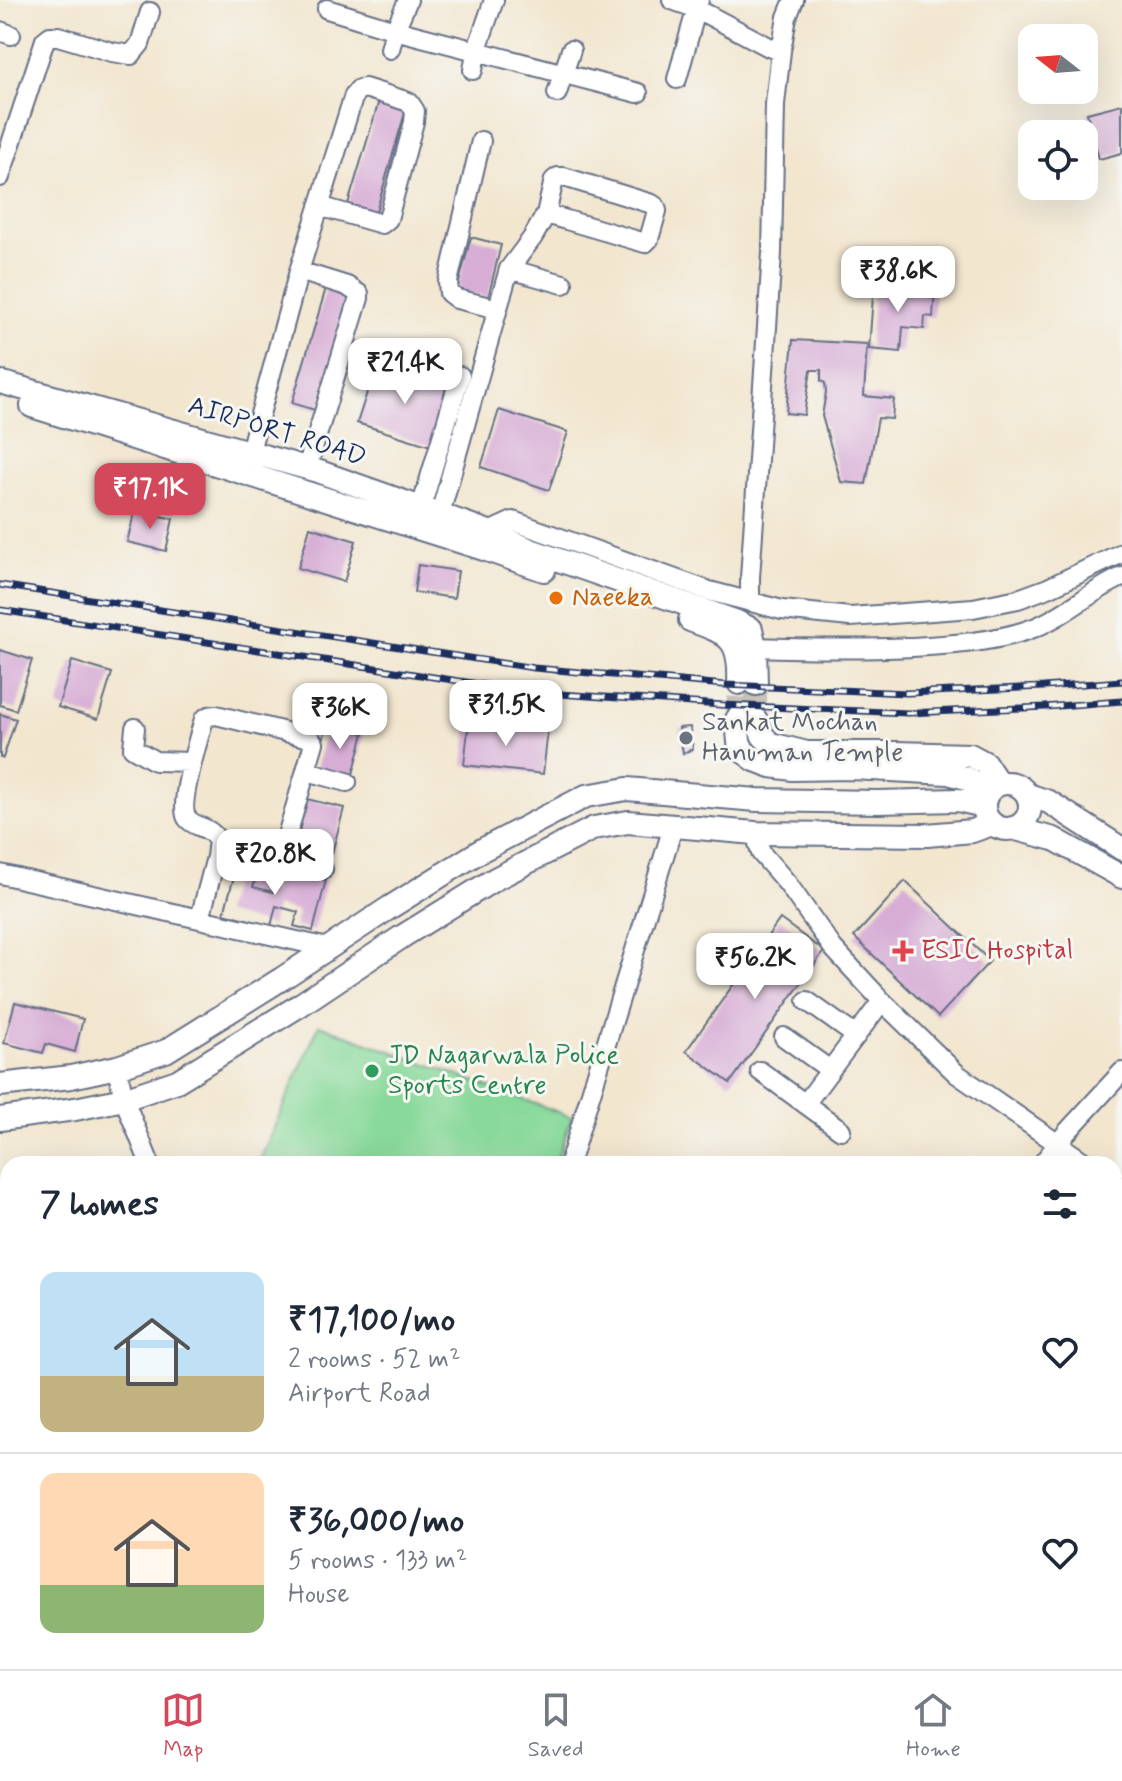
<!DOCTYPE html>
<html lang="en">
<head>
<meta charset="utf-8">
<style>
	body { margin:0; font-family:Mynerve,sans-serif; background:#f2f2f3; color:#1f2937; height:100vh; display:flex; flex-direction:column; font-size:30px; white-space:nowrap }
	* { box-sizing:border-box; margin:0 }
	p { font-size:26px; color:#747a83 }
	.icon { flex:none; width:44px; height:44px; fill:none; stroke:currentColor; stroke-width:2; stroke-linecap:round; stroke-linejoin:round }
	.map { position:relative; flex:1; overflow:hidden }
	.panel { position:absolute; left:0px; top:1156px; width:1122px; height:514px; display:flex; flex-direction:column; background:#fff; border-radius:24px 24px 0 0; box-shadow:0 8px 32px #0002 }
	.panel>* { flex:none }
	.needle { width:52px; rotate:287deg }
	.tools { position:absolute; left:1018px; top:24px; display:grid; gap:16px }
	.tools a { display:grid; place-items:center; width:80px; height:80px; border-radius:16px; background:#fff; box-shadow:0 8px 32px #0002; font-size:40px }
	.price { position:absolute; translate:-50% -68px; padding:0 18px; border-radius:16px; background:#fff; color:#222; font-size:26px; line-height:52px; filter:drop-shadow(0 2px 4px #0008) }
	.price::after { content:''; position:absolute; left:50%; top:48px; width:24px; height:18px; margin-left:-12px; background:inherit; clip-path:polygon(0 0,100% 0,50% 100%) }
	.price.active { background:#d1495b; color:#fff }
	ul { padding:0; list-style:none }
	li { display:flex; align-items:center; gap:24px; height:200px; padding:0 40px }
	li+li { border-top:2px solid #e0e1e3 }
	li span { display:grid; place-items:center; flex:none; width:224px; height:160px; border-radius:16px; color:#555 }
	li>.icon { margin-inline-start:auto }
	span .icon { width:96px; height:96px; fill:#fffc; stroke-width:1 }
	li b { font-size:34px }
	h2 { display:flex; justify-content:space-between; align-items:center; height:96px; padding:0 40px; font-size:34px }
	.tabs { display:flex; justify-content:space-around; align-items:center; height:112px; border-top:2px solid #e0e1e3; background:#fff; font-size:22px; color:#747a83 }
	.tabs a { display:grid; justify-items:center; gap:4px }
	.tabs .active { color:#d1495b }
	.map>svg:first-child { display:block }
	.green { fill:#88d99a; stroke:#52847c; stroke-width:2 }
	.building { fill:#d7add6 }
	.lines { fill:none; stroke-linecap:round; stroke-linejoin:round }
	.major-tunnel { stroke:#c7c1b8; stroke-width:22; stroke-dasharray:22 11; stroke-linecap:butt }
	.minor-casing { stroke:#666f86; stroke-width:22 }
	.major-casing { stroke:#666f86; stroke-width:26 }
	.minor { stroke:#fff; stroke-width:18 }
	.major { stroke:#fff; stroke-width:22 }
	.rail-casing { stroke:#1b2f5e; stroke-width:7 }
	.rail { stroke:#f6f6f2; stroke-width:4; stroke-dasharray:12; stroke-linecap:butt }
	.food-dot { fill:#e8710a; stroke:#f6f6f2; stroke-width:3 }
	.worship-dot { fill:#6b7280; stroke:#f6f6f2; stroke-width:3 }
	.health-dot { fill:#e0444e; stroke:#f6f6f2; stroke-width:3 }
	.leisure-dot { fill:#2e9e5b; stroke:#f6f6f2; stroke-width:3 }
	.labels { text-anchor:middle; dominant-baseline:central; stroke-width:6; stroke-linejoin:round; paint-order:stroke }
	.street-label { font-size:26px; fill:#1b2f5e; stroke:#f6f6f2 }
	.food-label { font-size:26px; fill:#c56008; stroke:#f6f6f2; text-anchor:start }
	.worship-label { font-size:26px; fill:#5b616d; stroke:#f6f6f2; text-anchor:start }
	.health-label { font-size:26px; fill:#be3a42; stroke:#f6f6f2; text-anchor:start }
	.leisure-label { font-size:26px; fill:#27864d; stroke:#f6f6f2; text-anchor:start }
</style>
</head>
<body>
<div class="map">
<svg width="1122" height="1669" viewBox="0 0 1122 1669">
	<rect width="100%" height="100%" fill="#f6f6f2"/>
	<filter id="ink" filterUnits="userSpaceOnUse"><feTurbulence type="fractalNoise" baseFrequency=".0125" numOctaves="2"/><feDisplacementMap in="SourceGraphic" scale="16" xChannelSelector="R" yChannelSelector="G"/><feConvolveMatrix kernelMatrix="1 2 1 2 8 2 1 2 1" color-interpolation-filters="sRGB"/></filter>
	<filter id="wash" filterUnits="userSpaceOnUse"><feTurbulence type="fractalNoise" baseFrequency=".006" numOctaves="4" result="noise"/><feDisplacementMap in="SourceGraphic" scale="32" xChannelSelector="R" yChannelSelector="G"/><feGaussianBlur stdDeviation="1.8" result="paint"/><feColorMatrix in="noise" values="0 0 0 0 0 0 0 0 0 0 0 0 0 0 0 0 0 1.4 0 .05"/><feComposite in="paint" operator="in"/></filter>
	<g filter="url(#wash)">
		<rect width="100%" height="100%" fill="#f2e6cf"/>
		<path class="green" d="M319,1025L572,1117L555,1164H258Z
			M0,1262L8,1264V1662H98L97,1669H0Z"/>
		<g id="blocks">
			<path class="building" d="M379,101L406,109L376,212L348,204Z
				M1122,104V153L1099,159L1087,113Z
				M471,237L501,245L488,298L457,290Z
				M874,283L935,288L933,317L925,316L924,329L903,327L901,352L869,349Z
				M326,288L353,296L318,411L292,403Z
				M793,340L867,344L864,396L894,399L892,419L878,418L866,484L841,482L822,416L826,392L825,383L821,381V370H811L804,415L786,413Z
				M376,365L453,390L434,447L357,423Z
				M499,410L568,432L549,490L481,467Z
				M144,471L182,480L174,513L136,504Z
				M135,510L173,519L166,551L127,542Z
				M310,527L356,541L344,582L298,568Z
				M418,565L458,571L454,598L414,592Z
				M0,650L32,660L16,710L0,705Z
				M72,661L112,673L98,719L58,707Z
				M0,714L16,719L3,758L0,757Z
				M469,721L548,730L543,774L464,765Z
				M327,724L364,733L352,778L316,769Z
				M690,727L693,749L683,753L679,728Z
				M307,799L344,808L332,853L296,844Z
				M238,862L259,867L253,887L273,892L280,867L326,880L313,931L294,926L298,912L276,906L271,926L224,913Z
				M905,881L990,961L938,1017L854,937Z
				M780,919L824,951L730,1083L686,1051Z
				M15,1002L83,1019L75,1052L46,1044L43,1053L4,1043Z
				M857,1662H945L943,1669H855Z"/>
		</g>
	</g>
	<g filter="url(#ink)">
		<use href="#blocks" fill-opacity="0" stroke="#666f86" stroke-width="2"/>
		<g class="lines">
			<path class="major-tunnel" d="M756,684V720
				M737,719L739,683"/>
			<defs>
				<path id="minor" d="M672,0L697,9L769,47L781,51
					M327,9L395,30L638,93
					M0,31L11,35
					M390,49L395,30L408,0
					M473,70L476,52L494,0
					M677,79L699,0
					M557,93L571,50
					M481,141L448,282L449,293L457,299L498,309
					M0,177L45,40L50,36H58L112,52L131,55L140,44L150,12
					M509,269L563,284
					M299,271L347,286L359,294V298L307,468
					M250,451L299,271L354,95L359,89L365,88L409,102L415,111L414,122L388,219L382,224L319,206
					M421,508L460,376
					M440,514L509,269L533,237L546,214L554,180L558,177H564L652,204L656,207L657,211L649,239L645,243L546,214
					M487,539L489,532L513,521L709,591L782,610L850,617L973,608L1018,599L1048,588L1122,553
					M750,602V578L772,253L775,104L781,51L787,17L794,0
					M755,647C813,649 870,650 928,646C960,644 994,641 1025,631C1061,620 1088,592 1122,577
					M135,728L133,748L155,761L192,762
					M307,771L347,782
					M755,833L761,853L787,883L833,948L882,1001L957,1074L1087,1164
					M218,840C215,837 213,833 209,831C202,826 193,826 187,818C178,805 199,737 204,719L209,716L216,715L310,738L314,743L281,856
					M0,874L328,948
					M200,918L216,857L218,840L275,858L278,859L281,856L323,869
					M807,1001L856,1036
					M784,1037L830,1070
					M117,1067L124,1099L150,1164
					M760,1071L841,1130
					M805,1104L882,1001
					M569,1164L673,827
					M1042,1164L1067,1132L1122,1072
					M1114,1184L1122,1189
					M0,1253L8,1255
					M1114,1364L1122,1368
					M456,1662L472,1669
					M103,1669L104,1662
					M148,1669L150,1662
					M488,1669L491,1662
					M640,1669L644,1662"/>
				<path id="major" d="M0,382L317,471L489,532L533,551L737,622L751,629L755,647L756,684
					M32,406L484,549L544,570
					M690,620C729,634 741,638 739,683
					M737,719L739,742L744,752L755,760L771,766L793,769L852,768L948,773L966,778L988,792
					M756,720L763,736L771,744L807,753H895L970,755L985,763L999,784
					M984 806a23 23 0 1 1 46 0a23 23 0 1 1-46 0Z
					M1028,795L1049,802L1122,849
					M1012,828L1054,839L1122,877
					M0,1085L71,1077L117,1067L166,1051L283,978L389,908L482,850L586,796L627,789L757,800L878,802L958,800L984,806
					M0,1119L75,1109L124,1099L177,1081L297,1007L403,936L495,879L594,828L628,822L755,833L927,835L972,831L992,824"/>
			</defs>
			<use href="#minor" class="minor-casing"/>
			<use href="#major" class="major-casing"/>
			<use href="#minor" class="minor"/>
			<use href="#major" class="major"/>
			<defs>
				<path id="rail" d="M0,585L534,668L725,685L907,693L1044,687L1122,681
					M0,610L530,692L722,705L908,713L1045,707L1122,701"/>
			</defs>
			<use href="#rail" class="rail-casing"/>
			<use href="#rail" class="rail"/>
		</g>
	</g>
	<circle class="food-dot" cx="556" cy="598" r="8"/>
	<circle class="worship-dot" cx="686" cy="738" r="8"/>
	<path class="health-dot" d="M899 939h8v8h8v8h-8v8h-8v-8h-8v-8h8z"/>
	<circle class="leisure-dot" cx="372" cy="1071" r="8"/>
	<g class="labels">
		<g class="street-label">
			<text transform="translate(277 432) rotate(17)">AIRPORT ROAD</text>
		</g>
		<g class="food-label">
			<text x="572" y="598">Naeeka</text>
		</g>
		<g class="worship-label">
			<text x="702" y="723">Sankat Mochan<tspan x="702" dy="30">Hanuman Temple</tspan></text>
		</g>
		<g class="health-label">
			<text x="921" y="951">ESIC Hospital</text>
		</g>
		<g class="leisure-label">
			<text x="388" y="1056">JD Nagarwala Police<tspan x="388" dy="30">Sports Centre</tspan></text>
		</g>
	</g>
</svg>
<div class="tools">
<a><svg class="needle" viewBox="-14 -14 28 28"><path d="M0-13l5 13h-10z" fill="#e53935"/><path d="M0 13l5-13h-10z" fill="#747a83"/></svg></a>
<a><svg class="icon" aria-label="locate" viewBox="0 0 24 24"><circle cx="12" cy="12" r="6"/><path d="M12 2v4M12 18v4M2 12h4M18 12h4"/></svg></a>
</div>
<b class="price" style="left:898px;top:314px">₹38.6K</b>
<b class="price" style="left:405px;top:406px">₹21.4K</b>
<b class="price active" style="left:150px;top:531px">₹17.1K</b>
<b class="price" style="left:506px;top:748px">₹31.5K</b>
<b class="price" style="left:340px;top:751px">₹36K</b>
<b class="price" style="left:275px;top:897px">₹20.8K</b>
<b class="price" style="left:755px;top:1001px">₹56.2K</b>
<section class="panel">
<h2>7 homes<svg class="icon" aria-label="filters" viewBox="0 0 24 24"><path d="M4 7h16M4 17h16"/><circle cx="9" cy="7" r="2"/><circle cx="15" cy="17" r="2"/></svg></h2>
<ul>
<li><span style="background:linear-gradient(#bfe0f5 65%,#c2b280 0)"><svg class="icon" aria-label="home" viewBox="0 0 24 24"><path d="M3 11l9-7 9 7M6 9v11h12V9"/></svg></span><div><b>₹17,100/mo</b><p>2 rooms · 52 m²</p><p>Airport Road</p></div><svg class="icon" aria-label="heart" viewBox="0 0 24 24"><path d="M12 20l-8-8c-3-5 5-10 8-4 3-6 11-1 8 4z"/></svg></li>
<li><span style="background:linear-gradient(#ffd9b3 70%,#8fb573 0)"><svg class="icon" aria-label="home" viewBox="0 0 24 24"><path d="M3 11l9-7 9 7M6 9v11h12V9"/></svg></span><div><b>₹36,000/mo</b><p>5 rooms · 133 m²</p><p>House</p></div><svg class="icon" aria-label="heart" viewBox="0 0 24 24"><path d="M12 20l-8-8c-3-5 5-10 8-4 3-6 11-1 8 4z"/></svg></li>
</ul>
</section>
</div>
<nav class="tabs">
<a class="active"><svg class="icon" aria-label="map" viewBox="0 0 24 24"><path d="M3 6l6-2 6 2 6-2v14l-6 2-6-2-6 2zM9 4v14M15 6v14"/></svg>Map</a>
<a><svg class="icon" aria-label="saved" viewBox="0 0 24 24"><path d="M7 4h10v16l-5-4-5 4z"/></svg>Saved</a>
<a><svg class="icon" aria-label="home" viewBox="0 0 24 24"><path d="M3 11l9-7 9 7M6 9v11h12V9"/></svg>Home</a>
</nav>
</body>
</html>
